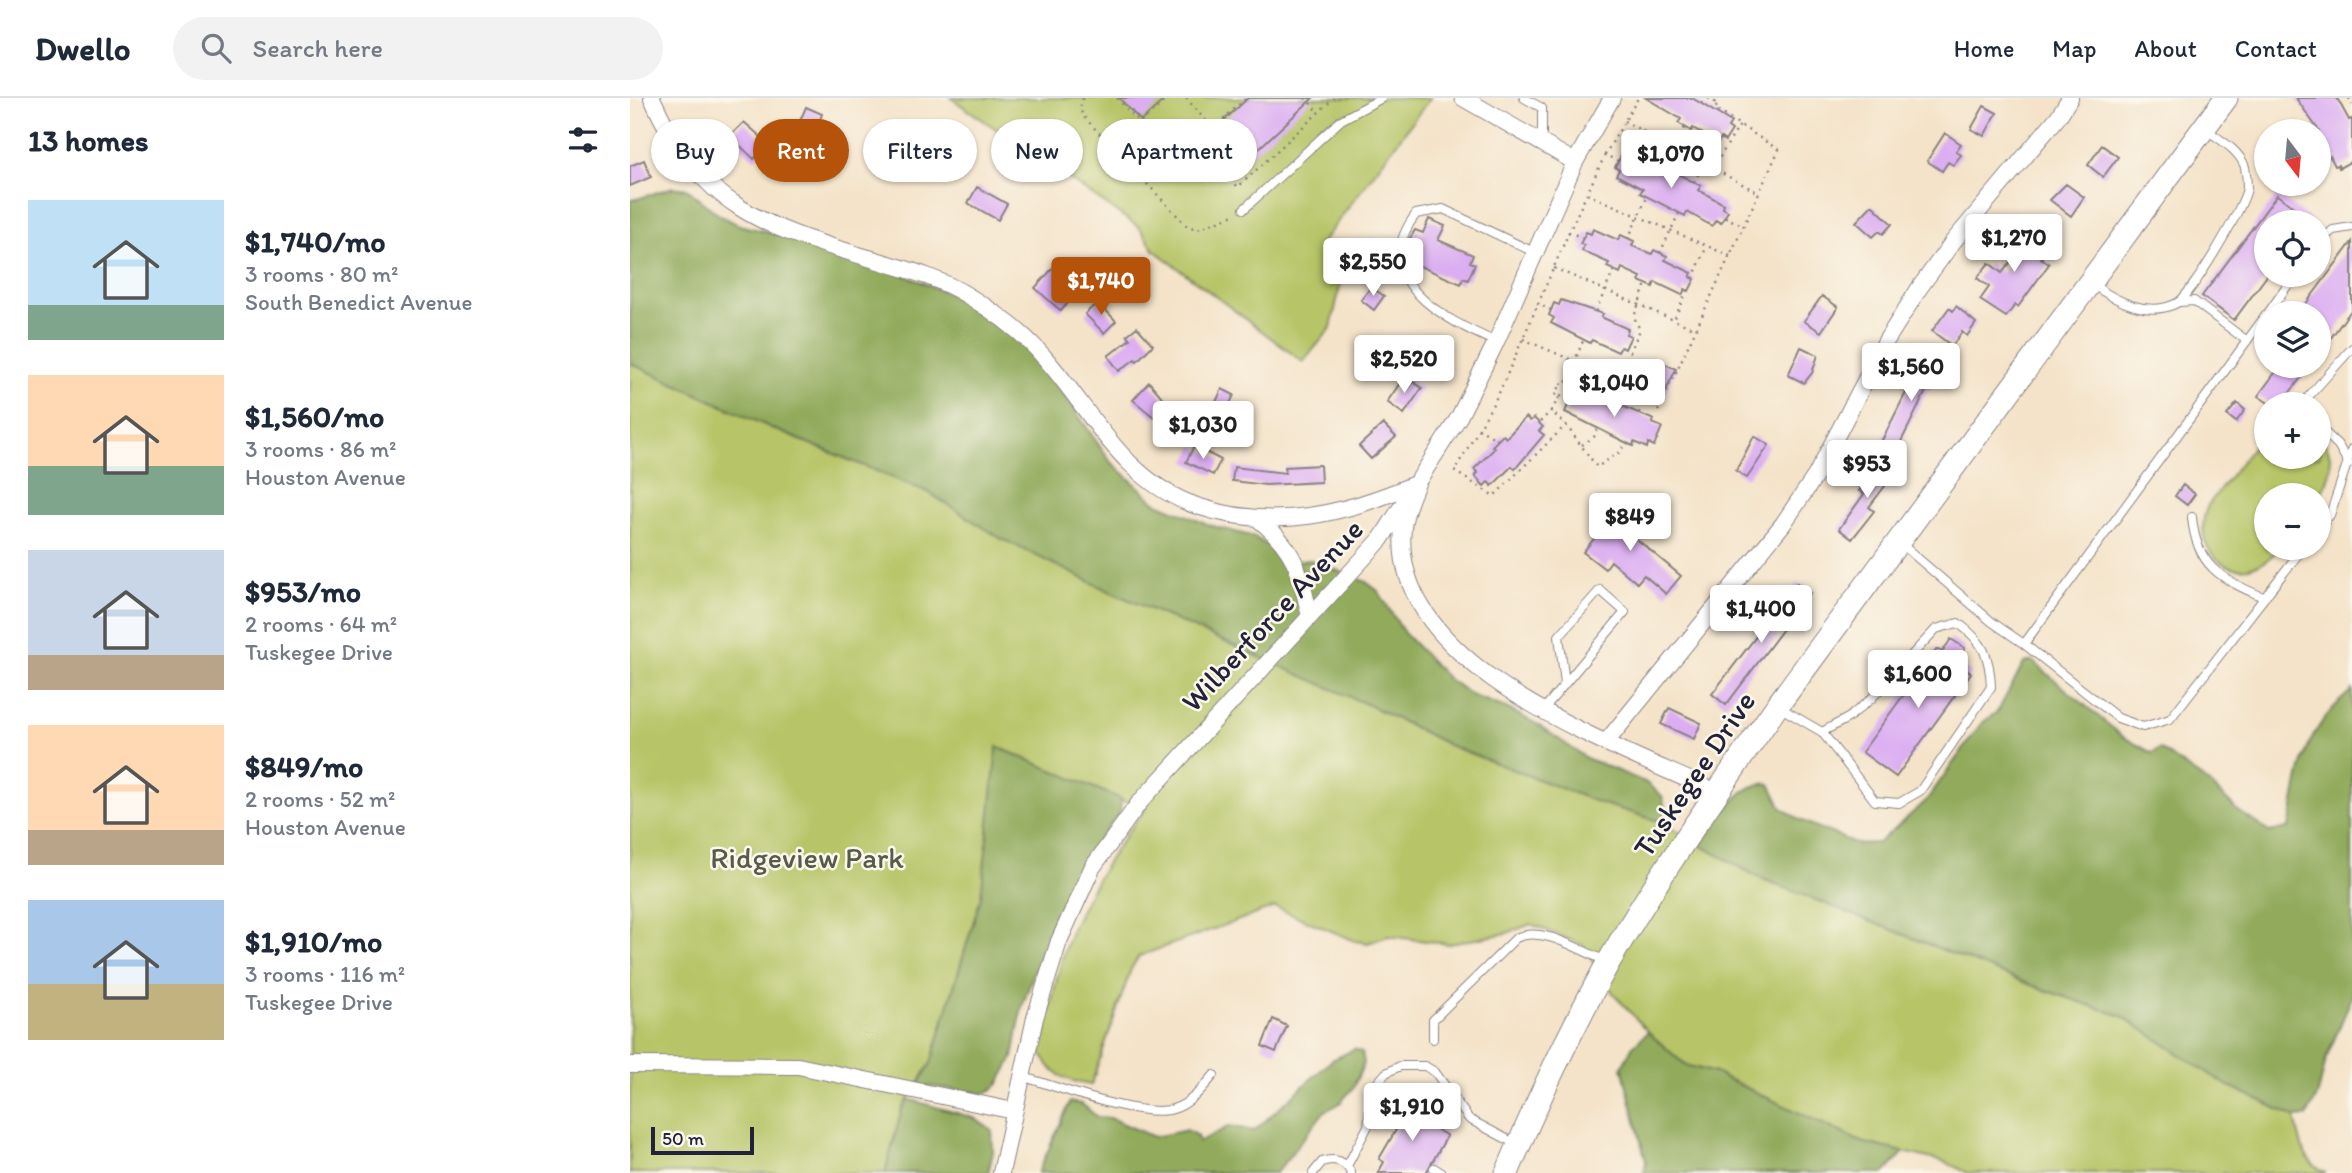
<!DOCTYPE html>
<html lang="en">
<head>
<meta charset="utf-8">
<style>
	body { margin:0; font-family:Itim,sans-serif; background:#f2f2f3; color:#1f2937; height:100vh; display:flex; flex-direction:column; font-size:26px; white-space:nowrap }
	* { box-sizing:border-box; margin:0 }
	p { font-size:23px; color:#747a83 }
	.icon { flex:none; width:38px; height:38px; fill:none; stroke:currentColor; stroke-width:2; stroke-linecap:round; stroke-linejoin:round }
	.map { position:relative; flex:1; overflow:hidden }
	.drawer { display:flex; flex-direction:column; background:#fff; width:630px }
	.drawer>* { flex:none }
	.banner { position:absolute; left:21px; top:21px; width:665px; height:63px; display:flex; gap:14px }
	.needle { width:46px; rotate:164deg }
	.buttons { position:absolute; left:1624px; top:21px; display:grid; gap:14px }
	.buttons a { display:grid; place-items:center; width:77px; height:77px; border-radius:50%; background:#fff; box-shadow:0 2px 5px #0004; font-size:35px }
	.scale { position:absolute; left:21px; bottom:18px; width:103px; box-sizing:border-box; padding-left:7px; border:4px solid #22223b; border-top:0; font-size:19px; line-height:24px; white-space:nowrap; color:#22223b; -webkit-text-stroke:5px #fbf7ec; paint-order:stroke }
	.price { position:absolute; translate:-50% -60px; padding:0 16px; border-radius:7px; background:#fff; color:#222; font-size:23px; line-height:46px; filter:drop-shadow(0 2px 4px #0008) }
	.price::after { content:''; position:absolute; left:50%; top:42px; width:21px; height:16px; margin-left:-10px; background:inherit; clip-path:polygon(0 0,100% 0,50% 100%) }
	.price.active { background:#b45309; color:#fff }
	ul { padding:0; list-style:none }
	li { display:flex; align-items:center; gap:21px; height:175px; padding:0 28px }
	li span { display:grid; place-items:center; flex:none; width:196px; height:140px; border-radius:0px; color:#555 }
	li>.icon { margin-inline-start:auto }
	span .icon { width:84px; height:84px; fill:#fffc; stroke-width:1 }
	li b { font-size:30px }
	h2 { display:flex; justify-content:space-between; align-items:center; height:84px; padding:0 28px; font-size:30px }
	.chip { padding:0 24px; border-radius:32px; background:#fff; box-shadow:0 2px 5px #0004; font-size:24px; line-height:63px }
	.chip.active { background:#b45309; color:#fff }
	header { display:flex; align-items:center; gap:42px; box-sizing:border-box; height:98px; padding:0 35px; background:#fff; border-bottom:2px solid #e0e1e3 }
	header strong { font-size:33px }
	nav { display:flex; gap:38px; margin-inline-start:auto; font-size:24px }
	.search { width:490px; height:63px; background:#f2f2f3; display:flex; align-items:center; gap:18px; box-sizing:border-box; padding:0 24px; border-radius:38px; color:#747a83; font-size:26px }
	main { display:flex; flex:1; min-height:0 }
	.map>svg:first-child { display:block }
	.green { fill:#b7c568; stroke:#6c7452; stroke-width:2 }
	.forest { fill:#91aa5c; stroke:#5a664c; stroke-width:2 }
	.building { fill:#dbaef2 }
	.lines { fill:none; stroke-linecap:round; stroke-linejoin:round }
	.lane-casing { stroke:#8b8282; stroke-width:10 }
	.street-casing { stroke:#8b8282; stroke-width:18 }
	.secondary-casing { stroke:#8b8282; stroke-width:25 }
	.path { stroke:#8b8282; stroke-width:2.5; stroke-dasharray:2 5; stroke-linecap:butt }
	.lane { stroke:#fff; stroke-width:8 }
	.street { stroke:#fff; stroke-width:16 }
	.secondary { stroke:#fff; stroke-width:23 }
	.labels { text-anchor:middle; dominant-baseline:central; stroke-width:5; stroke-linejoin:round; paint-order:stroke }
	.street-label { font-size:30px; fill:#22223b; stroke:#fbf7ec }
	.park-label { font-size:30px; fill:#565b4b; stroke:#fbf7ec }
</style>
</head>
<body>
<header>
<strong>Dwello</strong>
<div class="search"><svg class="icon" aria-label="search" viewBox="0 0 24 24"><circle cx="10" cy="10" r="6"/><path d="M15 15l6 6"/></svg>Search here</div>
<nav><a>Home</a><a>Map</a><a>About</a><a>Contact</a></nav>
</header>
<main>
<section class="drawer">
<h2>13 homes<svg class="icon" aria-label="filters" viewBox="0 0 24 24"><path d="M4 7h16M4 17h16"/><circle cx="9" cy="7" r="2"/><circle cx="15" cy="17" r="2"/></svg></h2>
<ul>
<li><span style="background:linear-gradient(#bfe0f5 75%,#7fa58c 0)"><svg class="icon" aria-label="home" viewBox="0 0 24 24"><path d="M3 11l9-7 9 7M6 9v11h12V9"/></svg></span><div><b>$1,740/mo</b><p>3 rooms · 80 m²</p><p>South Benedict Avenue</p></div></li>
<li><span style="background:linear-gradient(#ffd9b3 65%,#7fa58c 0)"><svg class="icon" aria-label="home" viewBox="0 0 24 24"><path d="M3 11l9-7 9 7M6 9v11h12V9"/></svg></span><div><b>$1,560/mo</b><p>3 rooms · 86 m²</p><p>Houston Avenue</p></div></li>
<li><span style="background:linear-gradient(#c9d6e8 75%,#b9a48a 0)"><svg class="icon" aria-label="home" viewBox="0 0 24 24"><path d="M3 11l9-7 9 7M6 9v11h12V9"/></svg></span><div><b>$953/mo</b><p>2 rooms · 64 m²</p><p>Tuskegee Drive</p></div></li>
<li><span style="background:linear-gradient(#ffd9b3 75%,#b9a48a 0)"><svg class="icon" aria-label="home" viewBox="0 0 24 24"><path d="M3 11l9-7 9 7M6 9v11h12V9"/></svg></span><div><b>$849/mo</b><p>2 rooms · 52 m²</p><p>Houston Avenue</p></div></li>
<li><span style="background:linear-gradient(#a9c7e8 60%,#c2b280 0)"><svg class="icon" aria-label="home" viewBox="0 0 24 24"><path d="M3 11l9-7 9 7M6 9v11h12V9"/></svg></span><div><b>$1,910/mo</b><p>3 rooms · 116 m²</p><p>Tuskegee Drive</p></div></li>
</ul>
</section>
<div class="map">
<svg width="1722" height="1075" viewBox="0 0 1722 1075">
	<rect width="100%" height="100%" fill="#fbf7ec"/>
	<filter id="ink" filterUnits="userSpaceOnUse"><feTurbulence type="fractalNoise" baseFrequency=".0143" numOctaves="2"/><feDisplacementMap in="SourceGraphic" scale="14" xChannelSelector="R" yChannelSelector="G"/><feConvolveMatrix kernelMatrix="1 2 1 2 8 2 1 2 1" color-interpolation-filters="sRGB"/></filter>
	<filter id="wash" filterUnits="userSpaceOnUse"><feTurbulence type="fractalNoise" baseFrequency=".00686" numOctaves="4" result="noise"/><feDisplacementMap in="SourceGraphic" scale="28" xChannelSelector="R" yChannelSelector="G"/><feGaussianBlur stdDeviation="1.57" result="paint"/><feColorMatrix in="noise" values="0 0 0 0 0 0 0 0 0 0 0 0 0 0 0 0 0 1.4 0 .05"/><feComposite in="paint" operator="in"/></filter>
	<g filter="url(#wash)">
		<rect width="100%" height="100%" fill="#f4e3c9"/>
		<path class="green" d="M321,0H800L691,146L713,174L701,230L673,264L524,152L510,130Z
			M0,265L146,332L298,394L370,440L477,492L741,608L821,648L970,705L1029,723L1128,779L1409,890L1492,918L1595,986L1665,1019C1670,1042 1672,1065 1696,1075H1338L1315,1064L1231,1044L1085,975L1055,967L1018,934L983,895L953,847L901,826L877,835L819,846L758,838L738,845L725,843L645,809L509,858L501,871L461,987C437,983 419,977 411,953C418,921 424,889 433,857C446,811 484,749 515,712L368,649L351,799L301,965L272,1011L255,1075H0Z
			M1636,332V359H1689V337C1706,356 1703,378 1689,398L1636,397V450H1649C1614,495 1556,459 1578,407Z"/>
		<path class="forest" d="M43,89L57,91L89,117L109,127L149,137L274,177L325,198L393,246L419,275L480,363L525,404L579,427L624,439L662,463L681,462L736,484L748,493L774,535L818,581L843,598L876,610L907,626L956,660L1015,684L1032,698L1036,714L1029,723L970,705L821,648L741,608L477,492L370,440L298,394L146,332L0,265V101H7Z
			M1402,563L1492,638L1522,655L1530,651L1579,685L1607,712L1639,734L1659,730C1672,668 1670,637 1722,592V899L1696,961L1688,996L1677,1018L1665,1019L1595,986L1492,918L1409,890L1128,779L1070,747C1086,726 1110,681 1140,686L1152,710L1170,722L1227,746L1248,745L1296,703L1351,626L1368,613L1394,565Z
			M367,649L491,701L490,714L462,750L419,831L392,909L383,960L368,987L355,996L288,987L301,965L351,799Z
			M1018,934L1055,967L1085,975L1231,1044L1274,1054L1255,1075H1014L1016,1063L992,969L1002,949Z
			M725,951L732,955L734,965L723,990L710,1005L694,1014L646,1075H408L440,1004L452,1006L467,1019L480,1020L524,1039L557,1032L567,1038L569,1044L600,1028L624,1033L702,962Z
			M278,1001L344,1020L362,1032L363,1054L358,1075H255L272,1011Z"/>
		<g id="blocks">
			<path class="building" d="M489,0H536L511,23Z
				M618,0H683L599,78L580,58L594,45L587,38L594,32L589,27Z
				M1016,0H1062L1101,24L1098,29L1102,32L1095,43L1091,40L1088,45L1063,30L1061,33L1055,29L1048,25L1051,21Z
				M1666,0H1707L1719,22L1722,21V63L1709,70L1708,67L1705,68L1700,58L1697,60L1689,44V33Z
				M1354,8L1367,15L1354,38L1341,31Z
				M176,9L192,16L179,52L166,47L163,55L151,49L159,29L166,32Z
				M114,24L139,46L124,61L100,38Z
				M1315,35L1331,46L1326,53L1331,57L1323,67L1318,64L1312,73L1297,63Z
				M278,46L308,65L298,82L268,63Z
				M1472,47L1488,59L1473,79L1458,67Z
				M998,55L1023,69L1026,64L1071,88L1068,92L1094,106L1093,110L1098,113L1091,125L1086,122L1082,128L1057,114L1055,118L1010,95L1013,91L986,77L989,72L985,69L991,58L995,60Z
				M14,62L21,79L0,88V68Z
				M1436,86L1454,99L1441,118L1420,102Z
				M347,89L377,106L368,122L338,105Z
				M1647,97L1684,124H1636V179L1604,222L1572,198Z
				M1242,107L1262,126L1253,136L1249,133L1243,139L1226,124Z
				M799,121L815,128L808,142L843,157L840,164L845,166L838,182L833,180L831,186L778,163L779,142L785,132L793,135Z
				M1383,127L1418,150L1411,160L1419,166L1388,209L1385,207L1376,219L1350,202L1359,189L1347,180L1359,165L1372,175L1392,149L1375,138Z
				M963,131L988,142L991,137L1004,143L1002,148L1022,156L1024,152L1037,158L1035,162L1062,175L1060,179L1065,181L1059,193L1055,191L1052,197L1025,184L1023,189L1009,183L1011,179L992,170L990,175L977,169L979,165L952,153L954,147L950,146L956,134L961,136Z
				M1722,144V211L1689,256V215H1669Z
				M728,145L743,152L736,168L720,160Z
				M423,170L448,193L431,213L405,190Z
				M741,189L754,198L744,212L731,202Z
				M1192,198L1208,209L1191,234L1174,223Z
				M931,202L973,216L971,219L998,231L996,236L1001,238L995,251L991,249L988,254L962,242L960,245L921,225L924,220L919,217L924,205L929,207Z
				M468,204L486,223L474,235L455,216Z
				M1326,208L1346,225L1337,238L1332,234L1322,248L1302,233L1319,210L1323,213Z
				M507,229L523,247L507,263L505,261L489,273L478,258L500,241L497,237Z
				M1171,249L1188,257L1182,275L1174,285L1158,277Z
				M1295,257L1313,266L1299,292L1297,291L1266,354L1250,346Z
				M1029,263L1046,271L1032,301L1015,293Z
				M1650,268H1680L1651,306H1640L1628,298Z
				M775,278L792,290L774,316L757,304Z
				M519,284L537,305L525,320L503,302Z
				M592,291L604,297L597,312L585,306Z
				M945,291L971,302L972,299L1024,322L1022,325L1032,329L1024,348L1018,345L1017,350L1004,344L1003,348L935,314Z
				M1607,305L1615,312L1606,324L1597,317Z
				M896,319L900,323L904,320L913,329L909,333L914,337L885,371L882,368L862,388L858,384L854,388L845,378L848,375L844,371L865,350L862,348L873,337L876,340Z
				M753,326L766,339L741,361L729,348Z
				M1124,338L1139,347L1117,380L1106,373Z
				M564,348L591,362L583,377L556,364Z
				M1251,364L1265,375L1239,409L1244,413L1222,441L1209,431L1234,396L1229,393Z
				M690,367L691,384L636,387L602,383L604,369L655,375V369Z
				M1553,387L1565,396L1557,407L1545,398Z
				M989,411L1010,429L1003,438L1051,478L1036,496L1014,477L1007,485L981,463L975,471L953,454Z
				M1167,485L1180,495L1096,607L1082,596Z
				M1321,541L1335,550L1327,565L1341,575L1266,679L1232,654L1307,551L1312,554Z
				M1039,610L1071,625L1064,641L1031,626Z
				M643,921L657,928L646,954L632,948Z
				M788,994L800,1001L789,1020L817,1038L796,1075H748L754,1064L749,1061Z"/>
		</g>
	</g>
	<g filter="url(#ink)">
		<use href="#blocks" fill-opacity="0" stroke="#8b8282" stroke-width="2"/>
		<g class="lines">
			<defs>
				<path id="lane" d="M894,0L912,10V46
					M614,111L711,22L752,0
					M1689,144L1703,132L1722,129
					M1462,186C1486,203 1518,220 1547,205C1561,198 1615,107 1617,90C1617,85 1616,74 1615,69C1609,52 1590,42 1577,32
					M1549,204L1564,203L1617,243
					M1638,215L1665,177
					M1636,217L1394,546L1488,620L1513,629L1540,621L1673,450
					M866,244C814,221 736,182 786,116L813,111L906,155
					M1678,306L1679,298L1722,250
					M1689,329L1708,347L1719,366
					M1562,419C1566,468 1591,481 1633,499
					M1689,430L1700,417L1722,351
					M1269,444L1362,524L1394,546
					M1149,609L1192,634L1218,620L1241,601L1306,531L1328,525C1353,543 1360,558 1361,589L1290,693L1269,705L1245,703L1192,634
					M913,612L995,514L970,492L929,538L935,585
					M803,941V922L886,840C912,827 951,853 976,863
					M391,978C425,988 511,1021 543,1011C560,1006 573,990 584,977
					M717,1068L738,1028L742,991L756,975L770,968H795L805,974L839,1021L886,1046
					M804,1070L812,1075
					M683,1075L692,1064C705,1059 715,1063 721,1075"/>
				<path id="street" d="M22,0C70,109 134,129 242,161C276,171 310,180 340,199C368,216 393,234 414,259C462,313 493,383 567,408C644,434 715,416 787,385C781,400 774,414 773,430C758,570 988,648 1088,695
					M833,0L945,64
					M628,421C666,451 670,474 680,519
					M977,643L1153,426L1186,377L1256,243L1290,189L1322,145L1428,19L1440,0
					M0,967L168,968L384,1013
					M371,1075L405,920L429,843L462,770L509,705L751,441L829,319L866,244L945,64L982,0"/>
				<path id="secondary" d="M877,1075C907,1003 940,933 978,865C1029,776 1089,692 1147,608L1596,0"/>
			</defs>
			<use href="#lane" class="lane-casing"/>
			<use href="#street" class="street-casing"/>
			<use href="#secondary" class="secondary-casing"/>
			<path class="path" d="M453,0L450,10L453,18L557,128L568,131L604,117
				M487,0L510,25L538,0
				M556,0L583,31L567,45L608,89L704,0
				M675,0L689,14
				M1078,0L1088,6L1085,11L1149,52
				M1719,0L1722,7
				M1071,5L1074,0
				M994,23L1129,95
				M583,31L616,0
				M988,63L975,57L1008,0
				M1033,68L1055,29
				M1082,71L1110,27
				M1064,84L1073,67
				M957,96L1100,158
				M1095,119L1114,128
				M953,140L939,134L975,57
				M998,141L1017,99
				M1030,155L1049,115
				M924,170L1044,222
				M1063,180L1077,148
				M1057,192L1044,222L1065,231
				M921,212L908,206L939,134
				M966,213L984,172
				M893,241L1034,302
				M1013,292L997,260L1010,232L1004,219L1016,186
				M930,298L940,302
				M979,302L988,282
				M921,313L930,298L926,297L931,285L935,287L953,243
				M1028,313L1151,47
				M1009,315L1017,295
				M936,327L967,369L990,354L996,345
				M849,331L824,373L864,398L936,327L921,313L909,325
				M868,342L849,331L870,293L908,206
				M952,347L964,339L967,332"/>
			<use href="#lane" class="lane"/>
			<use href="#street" class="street"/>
			<use href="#secondary" class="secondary"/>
		</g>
	</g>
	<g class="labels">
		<g class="street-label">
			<text transform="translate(642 517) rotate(-47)">Wilberforce Avenue</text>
			<text transform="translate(1064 676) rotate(-56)">Tuskegee Drive</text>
		</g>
		<g class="park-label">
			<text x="177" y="759">Ridgeview Park</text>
		</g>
	</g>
</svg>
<div class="buttons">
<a><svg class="needle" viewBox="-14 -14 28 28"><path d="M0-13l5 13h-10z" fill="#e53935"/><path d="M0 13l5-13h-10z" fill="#747a83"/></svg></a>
<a><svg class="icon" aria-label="locate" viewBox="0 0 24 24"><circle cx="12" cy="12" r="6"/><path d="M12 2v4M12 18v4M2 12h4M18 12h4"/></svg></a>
<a><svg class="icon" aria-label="layers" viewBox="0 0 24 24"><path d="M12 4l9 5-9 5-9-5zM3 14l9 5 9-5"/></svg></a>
<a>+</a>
<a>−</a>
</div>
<div class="scale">50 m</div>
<b class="price" style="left:1041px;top:92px">$1,070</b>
<b class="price" style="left:1384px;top:176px">$1,270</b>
<b class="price" style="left:743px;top:200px">$2,550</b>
<b class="price active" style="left:471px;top:219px">$1,740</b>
<b class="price" style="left:774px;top:297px">$2,520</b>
<b class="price" style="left:1281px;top:305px">$1,560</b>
<b class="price" style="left:984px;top:321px">$1,040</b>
<b class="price" style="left:573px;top:363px">$1,030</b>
<b class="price" style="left:1237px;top:402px">$953</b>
<b class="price" style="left:1000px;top:455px">$849</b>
<b class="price" style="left:1131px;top:547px">$1,400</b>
<b class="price" style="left:1288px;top:612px">$1,600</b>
<b class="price" style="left:782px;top:1045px">$1,910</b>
<div class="banner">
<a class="chip">Buy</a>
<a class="chip active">Rent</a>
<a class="chip">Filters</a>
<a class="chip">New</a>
<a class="chip">Apartment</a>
</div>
</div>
</main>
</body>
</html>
